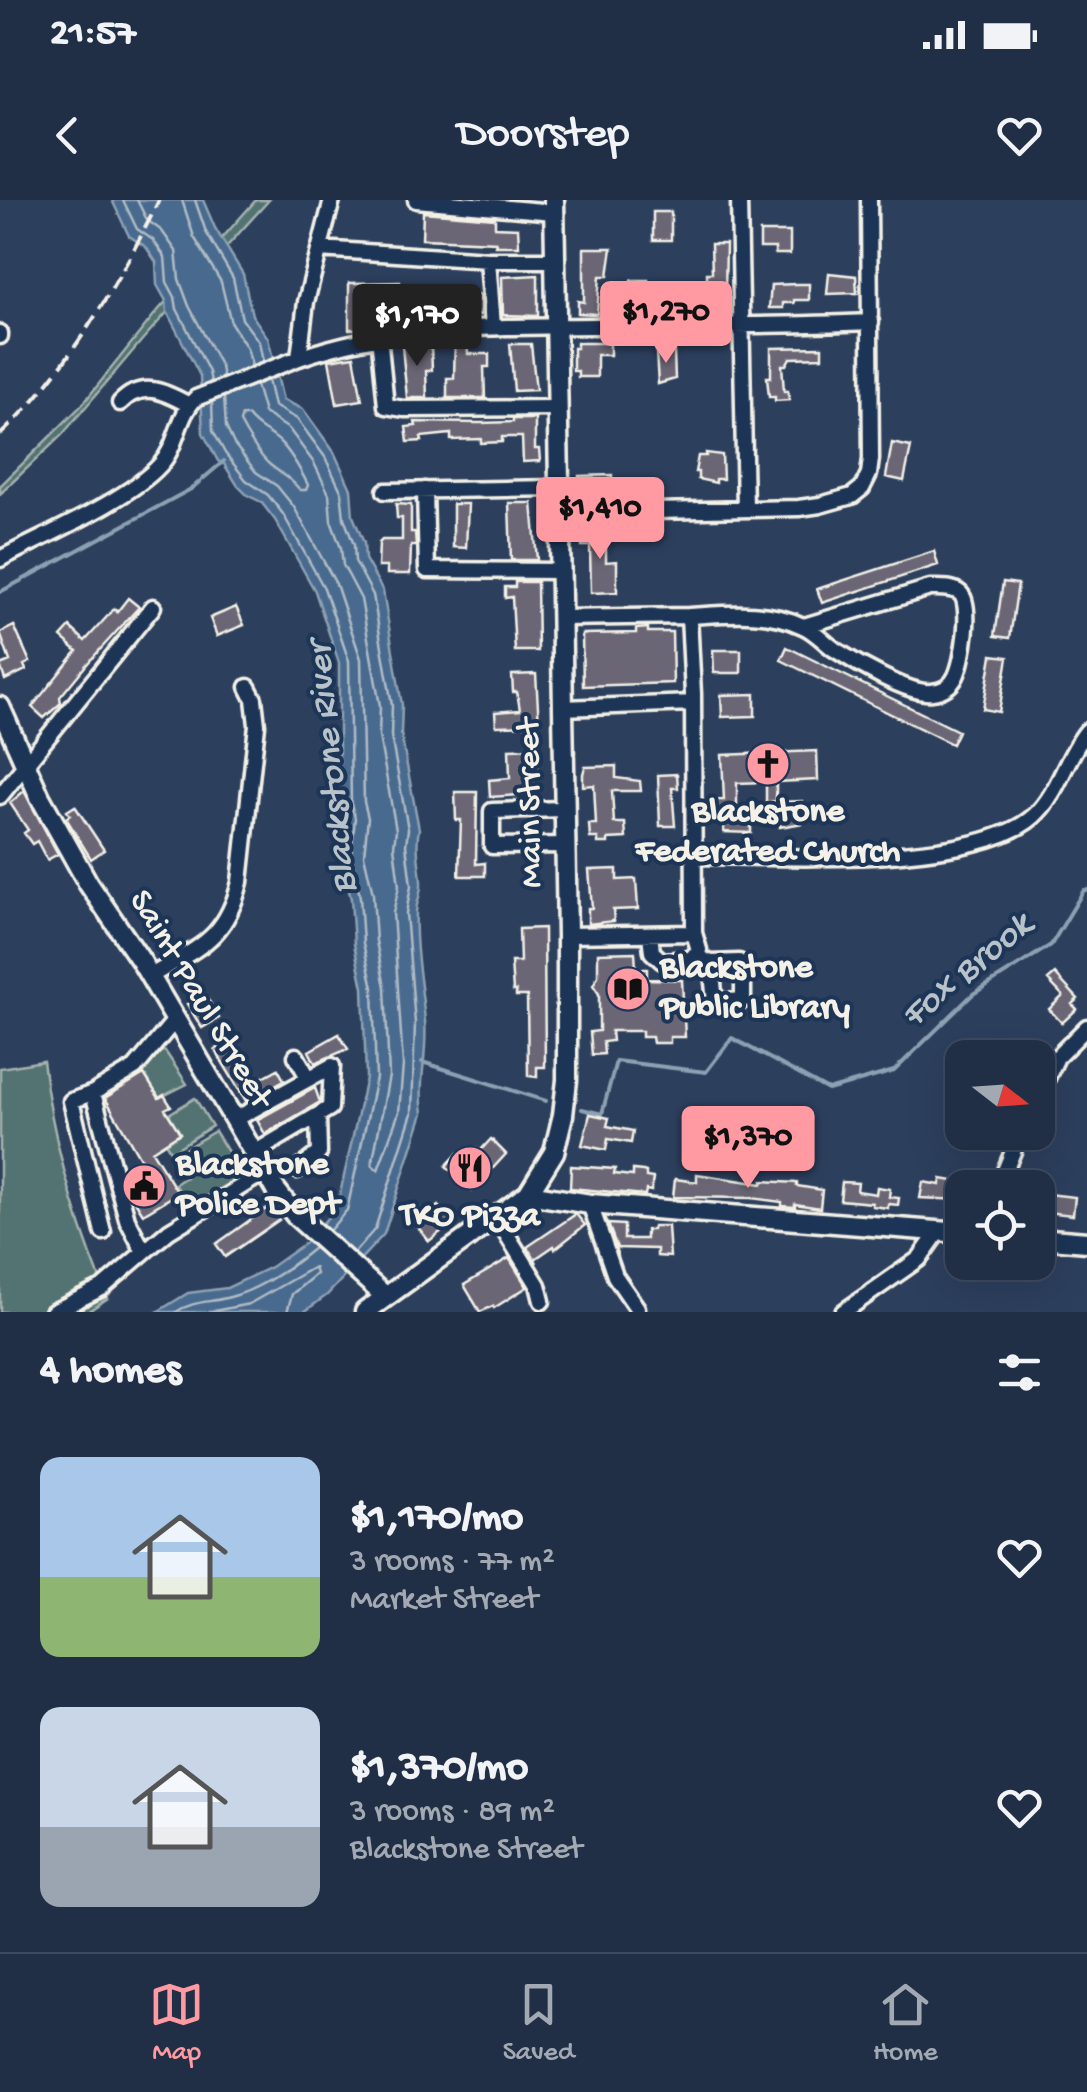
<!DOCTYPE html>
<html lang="en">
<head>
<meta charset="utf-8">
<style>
	body { margin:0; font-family:"Gochi Hand",sans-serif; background:#29374d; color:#f1f3f6; height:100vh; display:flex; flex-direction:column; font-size:38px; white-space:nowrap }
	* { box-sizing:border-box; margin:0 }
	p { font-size:32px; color:#a2a9b3 }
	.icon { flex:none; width:55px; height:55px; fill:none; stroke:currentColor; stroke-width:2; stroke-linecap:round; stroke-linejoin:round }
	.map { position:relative; height:1112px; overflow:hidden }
	.drawer { display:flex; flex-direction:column; background:#212f46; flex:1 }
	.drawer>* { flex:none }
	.needle { width:65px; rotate:107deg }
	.fabs { position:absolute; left:945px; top:840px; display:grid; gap:20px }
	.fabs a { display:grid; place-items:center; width:110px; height:110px; border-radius:20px; background:#212f46; box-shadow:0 10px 40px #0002,0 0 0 2px #3e4a5f; font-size:50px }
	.price { position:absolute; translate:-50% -85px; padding:0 22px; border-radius:10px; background:#ff9aa2; color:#111; font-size:32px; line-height:65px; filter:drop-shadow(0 2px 5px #0008) }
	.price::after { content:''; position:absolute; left:50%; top:60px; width:30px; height:22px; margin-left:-15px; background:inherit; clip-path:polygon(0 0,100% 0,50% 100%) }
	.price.active { background:#222; color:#fff }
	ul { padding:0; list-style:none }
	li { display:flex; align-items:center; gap:30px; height:250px; padding:0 40px }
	li span { display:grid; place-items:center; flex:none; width:280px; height:200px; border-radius:20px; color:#555 }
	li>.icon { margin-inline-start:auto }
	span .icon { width:120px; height:120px; fill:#fffc; stroke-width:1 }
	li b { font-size:42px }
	h2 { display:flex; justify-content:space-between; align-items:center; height:120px; padding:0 40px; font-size:42px }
	.status { display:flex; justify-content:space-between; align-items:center; height:70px; padding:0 50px; background:#212f46; direction:ltr }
	.status svg { height:28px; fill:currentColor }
	header { display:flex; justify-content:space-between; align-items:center; height:130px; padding:0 40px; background:#212f46; font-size:45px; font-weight:600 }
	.menu { display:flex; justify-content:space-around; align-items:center; height:140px; border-top:2px solid #3e4a5f; background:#212f46; font-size:28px; color:#a2a9b3 }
	.menu a { display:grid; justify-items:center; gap:5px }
	.menu .active { color:#ff9aa2 }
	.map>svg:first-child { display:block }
	.green { fill:#537372; stroke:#a4b2ad; stroke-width:2.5 }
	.water { fill:#496b8f; stroke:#8da1b3; stroke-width:2.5 }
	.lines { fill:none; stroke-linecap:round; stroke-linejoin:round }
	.shore { stroke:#b0bbc4; stroke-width:2.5 }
	.stream { stroke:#8da1b3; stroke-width:4 }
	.building { fill:#6a6675; stroke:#f4f1e8; stroke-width:2.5 }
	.minor-casing { stroke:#f4f1e8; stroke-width:21 }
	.major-casing { stroke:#f4f1e8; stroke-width:25 }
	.minor { stroke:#1d3557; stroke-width:14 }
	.major { stroke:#1d3557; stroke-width:18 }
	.rail { stroke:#f4f1e8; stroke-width:4; stroke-dasharray:15 8; stroke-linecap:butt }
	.labels { text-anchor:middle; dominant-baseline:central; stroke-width:8; stroke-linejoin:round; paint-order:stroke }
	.street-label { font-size:35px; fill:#f4f1e8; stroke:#1d3557 }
	.poi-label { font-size:35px; font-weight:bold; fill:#f4f1e8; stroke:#1d3557 }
	.water-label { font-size:38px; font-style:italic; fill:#b8c2c9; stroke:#1d3557 }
</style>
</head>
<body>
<div class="status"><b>21:57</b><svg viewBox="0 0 49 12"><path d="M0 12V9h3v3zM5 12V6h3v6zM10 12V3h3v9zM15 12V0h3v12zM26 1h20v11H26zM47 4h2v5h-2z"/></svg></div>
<header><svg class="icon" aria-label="back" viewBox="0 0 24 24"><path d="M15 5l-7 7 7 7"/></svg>Doorstep<svg class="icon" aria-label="heart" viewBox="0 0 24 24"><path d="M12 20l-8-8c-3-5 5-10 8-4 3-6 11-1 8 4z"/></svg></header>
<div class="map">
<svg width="1087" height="1112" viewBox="0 0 1087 1112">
	<rect width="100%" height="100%" fill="#2c3f5d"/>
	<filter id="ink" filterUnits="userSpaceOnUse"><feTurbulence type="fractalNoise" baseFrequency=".01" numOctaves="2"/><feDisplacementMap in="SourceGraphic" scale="20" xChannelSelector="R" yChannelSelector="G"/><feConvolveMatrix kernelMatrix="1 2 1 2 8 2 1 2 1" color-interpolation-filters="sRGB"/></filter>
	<g filter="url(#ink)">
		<path class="green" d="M256,0H269L143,139L62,235L0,294V286L82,205L154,115Z
			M165,851L187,884L159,898L145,875L135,878L149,866L159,852Z
			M43,861C53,942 76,1023 108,1098L87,1112H0V868Z
			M195,898L212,926L171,952L165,942L180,933L169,914Z
			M215,931L243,976C222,989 197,1016 176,995L179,990L175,984L186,977L173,956Z"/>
		<path class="water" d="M112,0H203L215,28L243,74L252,115L268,138L283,200L303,209L334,252L351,289L353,316L364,343L365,359L383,391L402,505L401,534L419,629C415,648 420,664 421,682C422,693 416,702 416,713C414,746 422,788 425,821C428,852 418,883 423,913L384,1034L327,1095L304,1112H157L188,1093L227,1088L271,1067L305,1043L337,1007L366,878L363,788L354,744L351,699L341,657L345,618L341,607L339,555V463L315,391L275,320L261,302L247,295L238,286L224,264L218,261L203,233L200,176L167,112L166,101L157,85L156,62L146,47L129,36Z"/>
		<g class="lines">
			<path class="shore" d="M123,0L137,29L153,40L165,57L167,82L175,97L177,109L209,172L211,182
				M137,0L147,20L162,31L176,51L179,79L189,106L221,167L223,177
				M182,0L194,37L221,82L231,123L247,148L252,166
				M195,0L206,32L233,78L242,119L259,142L263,162
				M268,180L274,206L297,219L325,257L341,291L344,318L354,345L355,361L373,395L392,505L391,536L408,629L406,645L411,686L406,713L415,823L412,913L375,1029L354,1053
				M224,197L226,227L234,244L256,272L277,286L294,307L336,384L361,459L364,602L368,618L364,655L373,694L376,741L385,787L389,876L372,965L378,970L399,912L403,865L393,713L399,686L394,646L396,630L379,536L380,506L361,399L343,365L341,348L331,321L329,294L314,263L289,229L264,213L256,185
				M212,202L213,231L225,253L246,280L268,295L283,314L324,388L349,461L351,604L355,618L351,656L360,697L363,743L373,788L376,878L347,1010L329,1031
				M242,216H248C257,229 270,232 280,242C292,254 301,271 308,285L306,290H300C288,275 282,275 269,264C259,255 246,234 240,222Z
				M176,1112C194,1100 210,1103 230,1097C261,1089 290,1068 314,1048
				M209,1112L249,1104L314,1067L316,1074L292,1094L287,1112"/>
			<path class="stream" d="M0,392L191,289L224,261
				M422,862L546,901
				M582,909L602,914L616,861L706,872L732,838L828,890L894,871L973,794L1051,745L1084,690H1087"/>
		</g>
		<path class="building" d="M423,12L495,18V27L518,28L519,46H495L496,42L422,39Z
			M653,12H671V40H653Z
			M760,32H790V54H775V48H760Z
			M711,44H726L725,94H721V100H710V95H707V73H712Z
			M584,48H612L608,76H600L597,114L578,113V101L584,102Z
			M829,73L856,76L857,93L827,94Z
			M538,75V116L503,115L502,77Z
			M631,80H648V84H674V107H631Z
			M400,82L401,99L377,102V125L368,129H349V83Z
			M797,84H809V100H794V103H783V108H769L771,85Z
			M464,94L480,95L481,115L414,113V97Z
			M467,139L468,154H489V167H484L485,198H447V178H454L455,140Z
			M577,143H610V155H597V177H578V171H573V148H577Z
			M431,144L432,170L426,171L427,198H407L402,146Z
			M510,144H531L536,190L514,191Z
			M822,147V157L790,158L786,165H782L784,191H788L789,200L775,201V197H769L767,177H771V148Z
			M674,151L675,179L658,184L656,152Z
			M354,156L362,200L337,204L329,160Z
			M513,219H535V249H539L540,261L523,262L522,237H502V242L481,243V239L451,240V234L421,237L422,241L408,242L406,227L416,226L415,222L480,223L513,222Z
			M892,243L911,247L904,281L886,277Z
			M706,253L722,255L723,279H716V283L698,279V272H695L698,256H706Z
			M612,275V295H579V276Z
			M509,303H532L537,360H511Z
			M396,304L411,305V332H415L416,346H411L410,374H387V367H378L379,343L382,340H402V318H397Z
			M453,304H468L466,348L453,347Z
			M582,329L606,330V362L617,361V392L591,393L590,346H582Z
			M934,351L938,365L822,403L817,389Z
			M515,382H537L538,451H515L512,397L505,398V387H515Z
			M1003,382L1018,384L1010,438L995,436Z
			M128,398L139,407L87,464L60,497L61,503L44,518L32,507L77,451L61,437L70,427L85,441L114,409L117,412Z
			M236,407L244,425L217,436L210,418Z
			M14,426L30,462L24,465L26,470L5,480L0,465L10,461L0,433Z
			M648,428V432H672L673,483L583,486L582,434L636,433V429Z
			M787,447L958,531L952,544L781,460Z
			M713,450H741V473H714Z
			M992,455L1008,457L999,512L983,509Z
			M536,474L539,525L496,526L495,512L520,510L517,492H513L512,475Z
			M755,494V516L722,517L721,495Z
			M538,548V567L533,568L534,594L490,597L489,580L510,578L509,549Z
			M817,551L818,580L776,582V601L766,602V582L737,583V618L751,617V633L724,632V615H714V600H724L722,555Z
			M616,566V578L640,581L641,591H612L614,623H625L626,638L608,639V643H598V638H590L589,624H596L594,585L583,586V574L585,567Z
			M677,574L678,588H672L675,626H660L658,575Z
			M24,591L58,654L47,660L37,641L32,644L24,633L28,630L10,603Z
			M455,592H477L476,664L485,663V676H459L461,620H456Z
			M802,601L803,623L780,627L779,602Z
			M75,606L104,650L91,659L66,618L70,615L67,611Z
			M617,669V680L636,679L638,709L613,710L614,721L588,724V708H592L589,670Z
			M544,728L545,867H537V877L528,876L527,796H516V791H513L511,762H520L519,729Z
			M635,752L636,769H647V779L682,780L685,837H670V843H653L652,837H642V831H611L612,841L603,842L604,854L592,855L590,832L599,831V794L593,785L598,776V753Z
			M1055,774L1078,799L1072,804L1077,809L1062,823L1049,809L1063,796L1048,780Z
			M204,793L219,818L202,828L187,804Z
			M339,834L348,849L315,863L309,851Z
			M233,839L248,864L244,866L254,882L278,869L284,880L246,901L215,850Z
			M144,874L159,898L164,895L171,906L165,909L180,933L152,951L178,993L143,1014L131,995L126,976L144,965L105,898Z
			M315,888L320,902L265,934L257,920Z
			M590,914L609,918L607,926L633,931L631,943L608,939L606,950L582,945Z
			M491,939L506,954L472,991L446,966L458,953L465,960L476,948L479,952Z
			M571,966L615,969L614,974L633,976V970L643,971L646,972V977L653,978L651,991L646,990L645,995L570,988Z
			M697,974L762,984V981L797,983V986L822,990L820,1008L795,1004V1007L782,1006V1002L751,998L673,997L675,979L697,982Z
			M941,979L953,981L952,987L962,989L961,1000L920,998L923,982L940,985Z
			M842,982L858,983L857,991L876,994L877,987L890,989L889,997L899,998L898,1005L888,1004V1008L872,1006V1003L840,1000Z
			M1048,994L1075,997L1073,1015L1046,1012Z
			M270,1006L279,1020L225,1057L216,1044Z
			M438,1006L452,1023L429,1041L409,1016L419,1008L426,1016Z
			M576,1014L585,1025L555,1049L554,1046L535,1059L537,1063L527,1047Z
			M608,1024L624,1025V1039H646V1030H652L653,1026H668L670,1057L657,1056V1049L617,1048Z
			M509,1058L527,1087L494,1108L493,1106L480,1112L464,1085Z"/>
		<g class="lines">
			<defs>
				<path id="minor" d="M416,0L554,12
					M739,0L745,309
					M319,49L488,60H555
					M488,60L493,127
					M0,133V136
					M379,135L386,206L404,209L557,208
					M299,158C395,124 494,127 594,126C686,126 778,126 871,122
					M120,203C142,180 164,191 189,205
					M425,290L427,370L560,371
					M385,291L558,288
					M558,313L799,308L820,305L852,296L862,288L869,274L871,259L869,0
					M0,359C45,335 127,301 160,265C178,246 177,216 196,198L299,158L306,102L332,0
					M689,416C726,414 769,409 803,426C815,431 824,442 834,449C854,462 910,495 932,492C943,491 952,485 956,476C963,462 973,404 960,393C953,387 940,388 930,388L804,426
					M562,418L689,416L693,494L694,733L699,750L691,759L662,761L652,752L650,734
					M563,508L693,503
					M0,596L153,407
					M565,609L492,611V646L565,645
					M695,656C775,656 975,669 1034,616C1059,593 1066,556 1087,531
					M567,735L694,733
					M695,756L711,763L739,762L743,765V800L715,802L711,763
					M151,776C198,747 226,740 240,682L257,525L254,499L248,487
					M296,856L309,879
					M93,893L127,1019L144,1052L169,1031L265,972
					M1038,897L1057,857L1087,827
					M234,920L332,866L330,908L254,953
					M297,970L319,953L318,916
					M998,988L1021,932
					M590,1004L615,1076L637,1108
					M496,1017L538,1085L542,1101
					M103,1032L71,901L93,893L135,868L175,820
					M53,1112L102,1088L144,1052
					M843,1112L919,1059L939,1031"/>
				<path id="major" d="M0,507L40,597L88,683L141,761L275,989L296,1016L385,1096
					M528,994L590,1004L962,1033
					M1038,1038L1087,1042
					M365,1112L528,994L554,952L563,915L567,880V735L554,0"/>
			</defs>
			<use href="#minor" class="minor-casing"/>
			<use href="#major" class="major-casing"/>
			<use href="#minor" class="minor"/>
			<use href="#major" class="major"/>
			<path class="rail" d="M0,235C65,175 121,79 159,0"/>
		</g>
	</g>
	<defs>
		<symbol id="church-disc" viewBox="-11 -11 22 22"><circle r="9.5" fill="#ff9aa2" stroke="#1d3557"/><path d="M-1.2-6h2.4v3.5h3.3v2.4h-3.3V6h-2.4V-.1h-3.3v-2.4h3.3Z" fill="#111"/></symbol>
		<symbol id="library-disc" viewBox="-11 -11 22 22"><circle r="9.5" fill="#ff9aa2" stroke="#1d3557"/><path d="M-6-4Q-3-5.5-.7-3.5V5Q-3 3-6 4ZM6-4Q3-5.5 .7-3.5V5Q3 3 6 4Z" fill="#111"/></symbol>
		<symbol id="restaurant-disc" viewBox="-11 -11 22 22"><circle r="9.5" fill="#ff9aa2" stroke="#1d3557"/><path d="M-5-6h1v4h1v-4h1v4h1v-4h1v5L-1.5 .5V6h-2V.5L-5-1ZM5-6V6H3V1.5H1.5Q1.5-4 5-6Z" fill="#111"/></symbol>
		<symbol id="civic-disc" viewBox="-11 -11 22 22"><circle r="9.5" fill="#ff9aa2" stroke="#1d3557"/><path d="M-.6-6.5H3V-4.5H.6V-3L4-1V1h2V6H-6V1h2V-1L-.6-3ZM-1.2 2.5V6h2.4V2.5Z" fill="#111"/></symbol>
	</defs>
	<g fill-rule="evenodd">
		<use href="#church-disc" x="743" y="539" width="50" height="50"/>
		<use href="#library-disc" x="603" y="764" width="50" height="50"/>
		<use href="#restaurant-disc" x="445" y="943" width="50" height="50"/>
		<use href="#civic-disc" x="119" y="961" width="50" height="50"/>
	</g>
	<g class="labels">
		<g class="street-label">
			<text transform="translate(532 603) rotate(-91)">Main Street</text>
			<text transform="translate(199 800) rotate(59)">Saint Paul Street</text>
		</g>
		<g class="poi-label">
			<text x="768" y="613">Blackstone<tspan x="768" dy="40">Federated Church</tspan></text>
			<text x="660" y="769" text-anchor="start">Blackstone<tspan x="660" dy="40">Public Library</tspan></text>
			<text x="176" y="966" text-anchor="start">Blackstone<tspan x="176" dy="40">Police Dept</tspan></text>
			<text x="470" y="1017">TKO Pizza</text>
		</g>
		<g class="water-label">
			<text transform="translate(334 568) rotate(-96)">Blackstone River</text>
			<text transform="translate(968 772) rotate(-40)">Fox Brook</text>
		</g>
	</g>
</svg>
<div class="fabs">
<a><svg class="needle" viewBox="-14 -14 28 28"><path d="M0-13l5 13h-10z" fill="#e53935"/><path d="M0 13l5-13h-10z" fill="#a2a9b3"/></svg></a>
<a><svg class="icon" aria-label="locate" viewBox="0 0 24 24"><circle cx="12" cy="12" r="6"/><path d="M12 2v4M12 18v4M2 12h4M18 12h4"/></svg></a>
</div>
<b class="price" style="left:666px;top:166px">$1,270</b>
<b class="price active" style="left:417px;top:169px">$1,170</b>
<b class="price" style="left:600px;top:362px">$1,410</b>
<b class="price" style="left:748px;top:991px">$1,370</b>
</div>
<section class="drawer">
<h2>4 homes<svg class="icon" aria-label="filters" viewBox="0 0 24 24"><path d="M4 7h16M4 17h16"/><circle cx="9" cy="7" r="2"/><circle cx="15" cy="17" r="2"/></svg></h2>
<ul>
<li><span style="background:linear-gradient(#a9c7e8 60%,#8fb573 0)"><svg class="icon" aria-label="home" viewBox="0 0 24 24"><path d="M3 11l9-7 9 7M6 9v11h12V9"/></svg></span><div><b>$1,170/mo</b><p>3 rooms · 77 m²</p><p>Market Street</p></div><svg class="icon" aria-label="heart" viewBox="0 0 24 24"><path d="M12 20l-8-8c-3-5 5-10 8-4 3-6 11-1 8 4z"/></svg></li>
<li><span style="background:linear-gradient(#c9d6e8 60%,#9aa5b1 0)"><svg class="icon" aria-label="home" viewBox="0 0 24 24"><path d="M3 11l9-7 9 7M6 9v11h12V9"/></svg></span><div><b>$1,370/mo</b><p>3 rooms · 89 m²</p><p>Blackstone Street</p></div><svg class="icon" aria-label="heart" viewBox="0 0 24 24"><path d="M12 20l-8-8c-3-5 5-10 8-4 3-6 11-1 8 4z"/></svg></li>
</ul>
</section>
<nav class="menu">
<a class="active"><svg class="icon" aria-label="map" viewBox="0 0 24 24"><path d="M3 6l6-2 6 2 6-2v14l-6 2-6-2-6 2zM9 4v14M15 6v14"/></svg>Map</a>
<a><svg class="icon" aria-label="saved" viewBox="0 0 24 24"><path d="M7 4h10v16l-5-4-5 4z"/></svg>Saved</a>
<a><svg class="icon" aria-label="home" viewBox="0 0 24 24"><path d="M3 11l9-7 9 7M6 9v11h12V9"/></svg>Home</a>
</nav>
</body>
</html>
